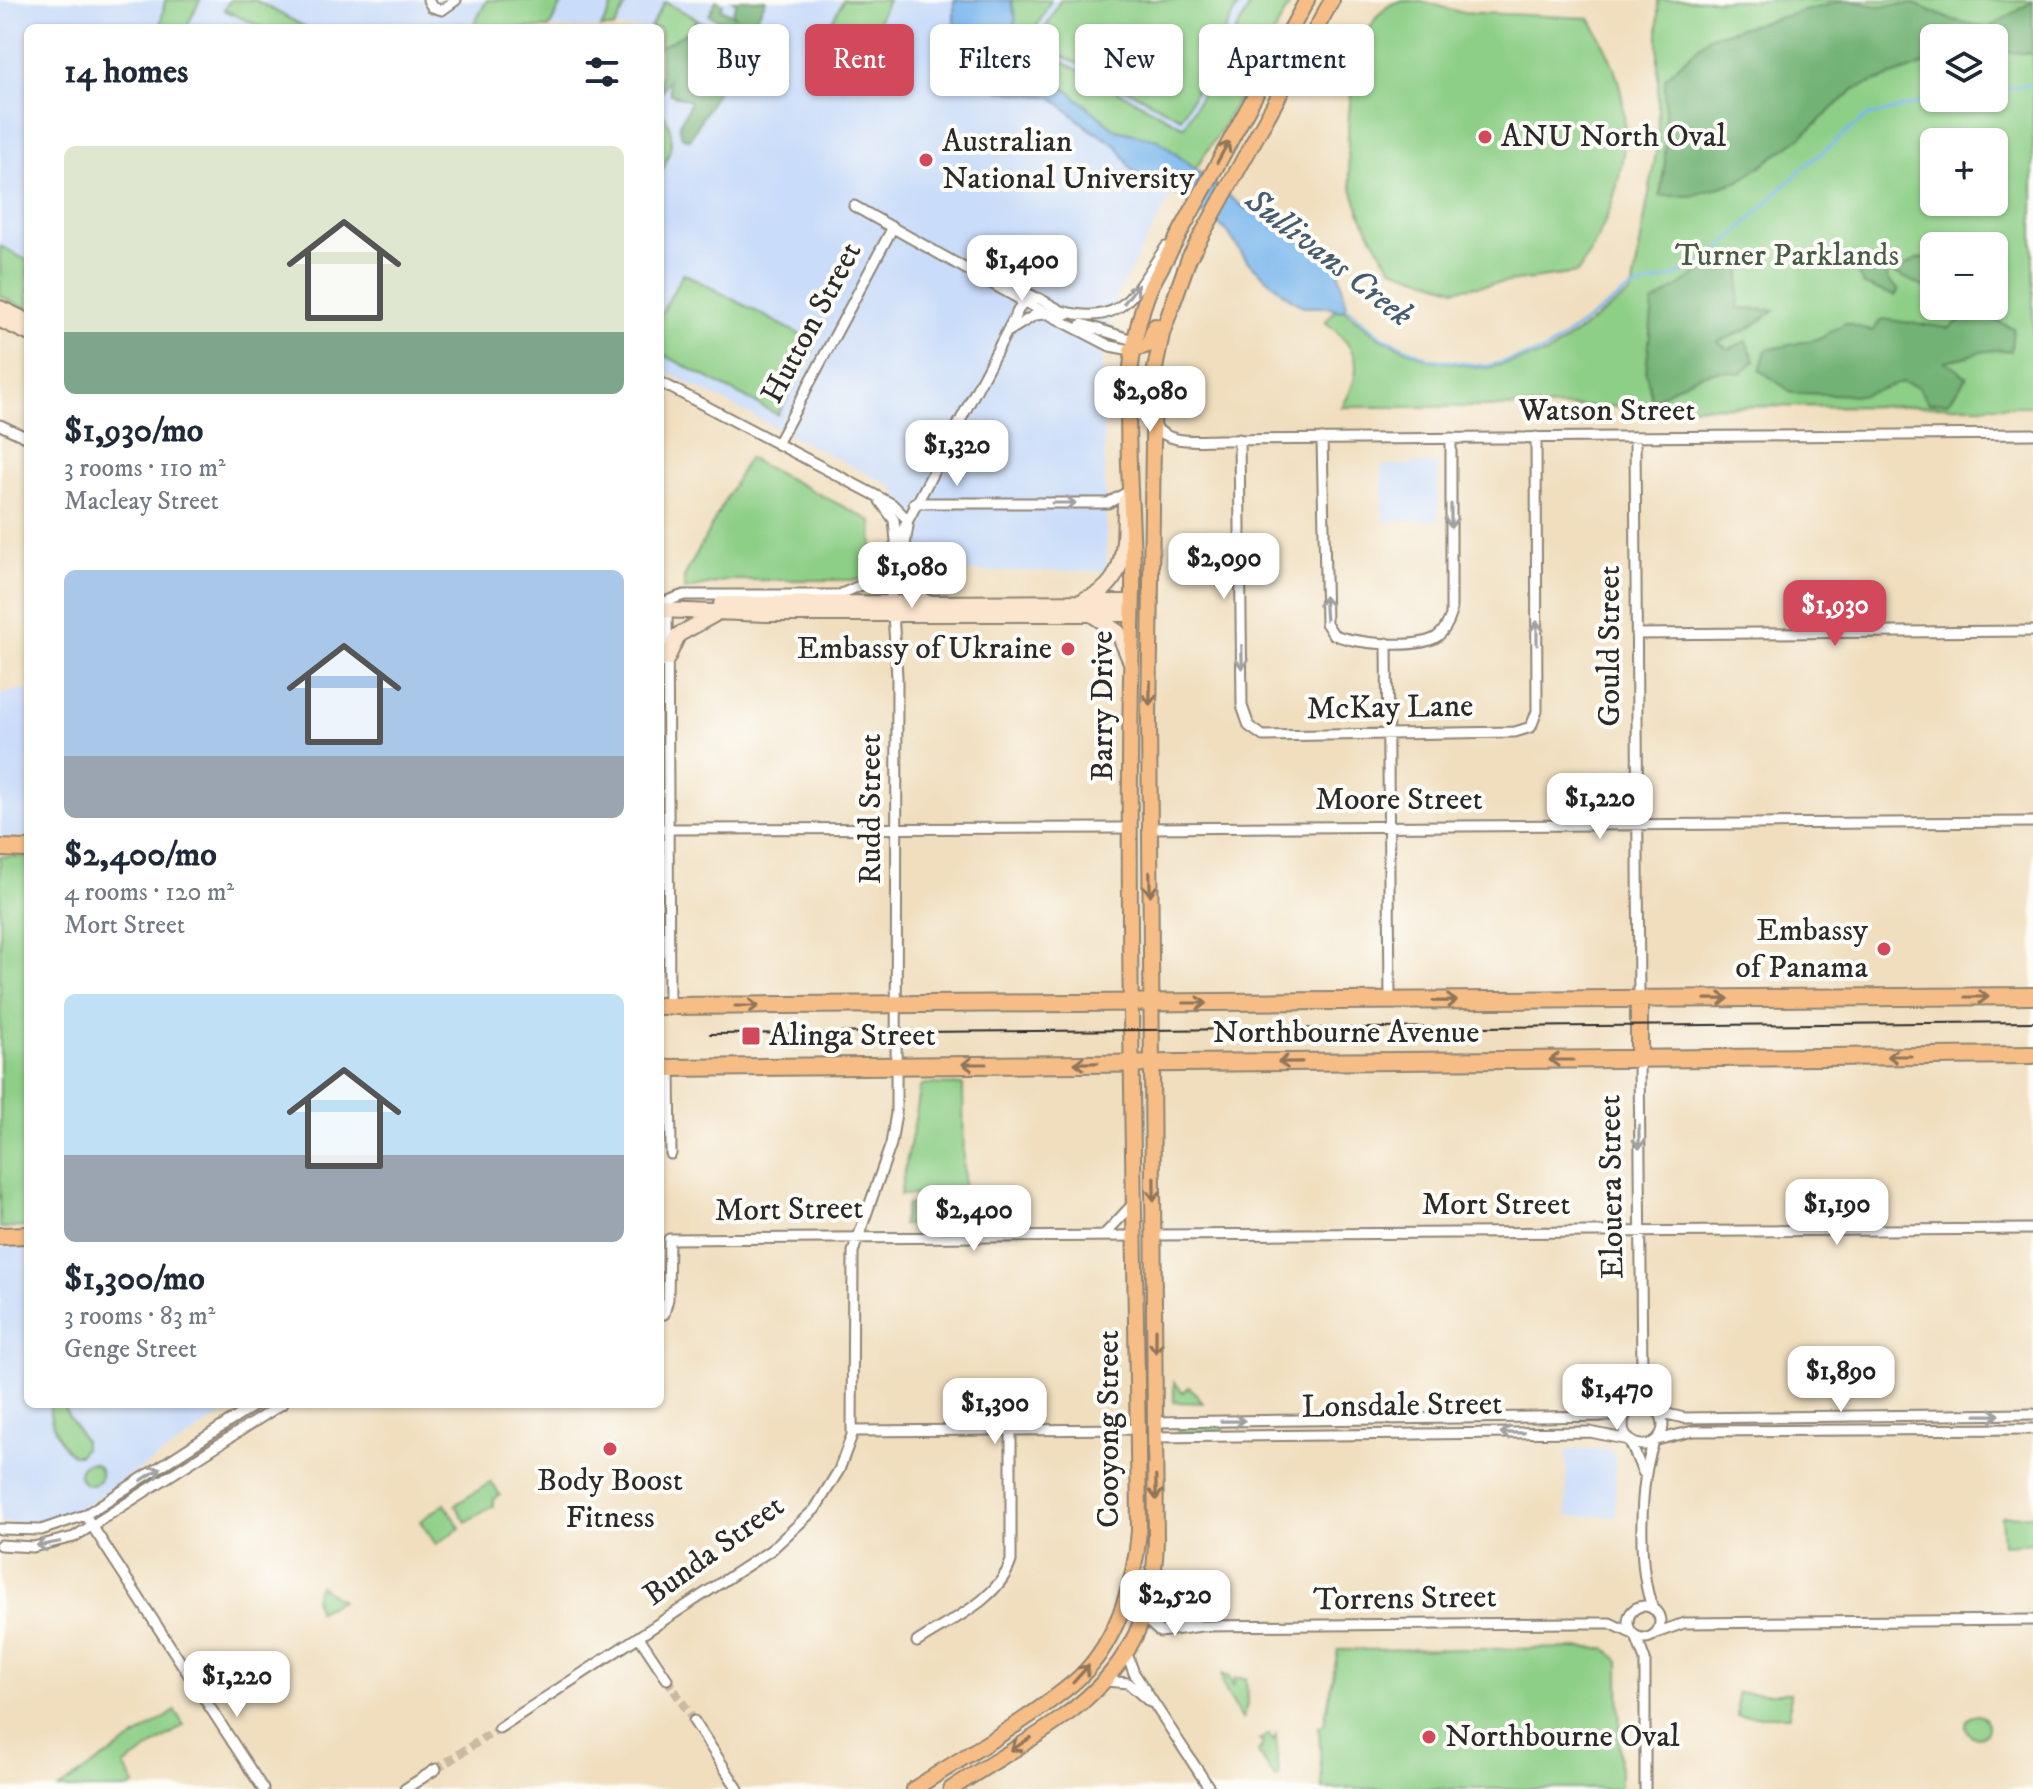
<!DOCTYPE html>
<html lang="en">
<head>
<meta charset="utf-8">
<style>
	body { margin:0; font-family:"IM FELL DW Pica",serif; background:#f6f6f7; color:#1f2937; height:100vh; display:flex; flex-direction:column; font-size:30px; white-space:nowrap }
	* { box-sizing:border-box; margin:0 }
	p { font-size:26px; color:#747a83 }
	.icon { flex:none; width:44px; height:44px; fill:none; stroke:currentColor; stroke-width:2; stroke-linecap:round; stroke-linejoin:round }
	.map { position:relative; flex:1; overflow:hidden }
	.panel { position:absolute; left:24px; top:24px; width:640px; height:1384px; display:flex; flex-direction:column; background:#fff; border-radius:12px; box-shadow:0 2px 6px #0004 }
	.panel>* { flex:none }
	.top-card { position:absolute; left:688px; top:24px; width:760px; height:72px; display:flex; gap:16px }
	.fabs { position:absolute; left:1920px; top:24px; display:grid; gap:16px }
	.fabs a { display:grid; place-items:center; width:88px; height:88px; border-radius:12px; background:#fff; box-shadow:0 2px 6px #0004; font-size:40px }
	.price { position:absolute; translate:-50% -68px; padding:0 18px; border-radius:16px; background:#fff; color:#222; font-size:26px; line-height:52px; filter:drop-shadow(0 2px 4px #0008) }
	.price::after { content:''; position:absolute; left:50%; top:48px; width:24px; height:18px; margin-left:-12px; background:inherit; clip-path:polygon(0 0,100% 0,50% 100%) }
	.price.on { background:#d1495b; color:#fff }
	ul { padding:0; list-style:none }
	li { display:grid; align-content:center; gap:16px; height:424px; padding:0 40px }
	li span { display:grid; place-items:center; height:248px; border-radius:12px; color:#555 }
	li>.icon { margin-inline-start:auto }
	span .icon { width:144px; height:144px; fill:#fffc; stroke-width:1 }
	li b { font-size:34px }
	h2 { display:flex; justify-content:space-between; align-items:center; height:96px; padding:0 40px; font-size:34px }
	.pill { padding:0 28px; border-radius:12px; background:#fff; box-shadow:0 2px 6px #0004; font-size:28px; line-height:72px }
	.pill.on { background:#d1495b; color:#fff }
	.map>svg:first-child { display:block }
	.built { fill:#c9dcf9 }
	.green { fill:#8ecf87; stroke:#5c7d59; stroke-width:2; fill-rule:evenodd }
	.forest { fill:#72b274; stroke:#4e6e50; stroke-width:2 }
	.water { fill:#7bb7ed; stroke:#53718c; stroke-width:2 }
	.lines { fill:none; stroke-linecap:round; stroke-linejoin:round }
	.stream { stroke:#7bb7ed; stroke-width:3 }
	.street-tunnel { stroke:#c9baa1; stroke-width:9; stroke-dasharray:9 4.5; stroke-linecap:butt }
	.street-casing { stroke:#8e8474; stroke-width:13 }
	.secondary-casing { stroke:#8e8474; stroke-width:18 }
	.primary-casing { stroke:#8e8474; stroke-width:18 }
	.highway-casing { stroke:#8e8474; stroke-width:20 }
	.street { stroke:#fff; stroke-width:9 }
	.secondary { stroke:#fbe5cf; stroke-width:14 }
	.primary { stroke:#f6be86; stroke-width:14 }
	.highway { stroke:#f6be86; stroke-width:16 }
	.tram { stroke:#2b2b2b; stroke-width:2 }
	.oneway { stroke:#907458 }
	.oneway2 { stroke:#a0a0a0 }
	.poi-dot { fill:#d1495b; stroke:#fdfcf7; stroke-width:3 }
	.labels { text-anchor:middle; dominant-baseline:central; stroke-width:8; stroke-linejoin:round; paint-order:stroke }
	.poi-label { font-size:32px; fill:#2b2b2b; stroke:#fdfcf7; text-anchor:start }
	.park-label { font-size:32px; fill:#495c47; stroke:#fdfcf7 }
	.street-label { font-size:32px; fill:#2b2b2b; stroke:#fdfcf7 }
	.water-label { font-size:34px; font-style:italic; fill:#475c6f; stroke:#fdfcf7 }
</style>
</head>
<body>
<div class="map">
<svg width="2033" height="1789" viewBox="0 0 2033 1789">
	<rect width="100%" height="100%" fill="#fdfcf7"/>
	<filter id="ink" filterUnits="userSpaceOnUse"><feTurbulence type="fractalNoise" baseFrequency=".0125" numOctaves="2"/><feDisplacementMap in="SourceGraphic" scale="16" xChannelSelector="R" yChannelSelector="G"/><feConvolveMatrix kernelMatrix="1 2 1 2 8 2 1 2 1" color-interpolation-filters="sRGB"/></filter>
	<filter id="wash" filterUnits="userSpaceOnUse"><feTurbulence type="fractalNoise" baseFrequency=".006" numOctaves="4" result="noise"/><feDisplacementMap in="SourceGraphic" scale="32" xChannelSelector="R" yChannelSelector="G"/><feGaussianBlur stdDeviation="1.8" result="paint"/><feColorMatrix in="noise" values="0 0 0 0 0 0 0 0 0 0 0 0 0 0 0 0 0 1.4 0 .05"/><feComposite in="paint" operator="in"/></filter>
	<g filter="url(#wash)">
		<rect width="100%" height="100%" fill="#f0debe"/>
		<path class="built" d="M0,0H1280L1118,292L1102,351L1107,571L918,572L895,488L660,369V28H28V317L0,292Z
			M1437,464L1438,520L1383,521L1382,465Z
			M22,689L28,690V838L0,837V695Z
			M28,1246V1404H240L73,1513L26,1525L0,1522V1247Z
			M1608,1449L1615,1456L1616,1516H1567L1566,1450Z"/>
		<path class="green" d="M165,0H200L186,28H160Z
			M230,0H255L307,28H264L224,10Z
			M487,0H564L549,28H472Z
			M616,0H629L614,28H601Z
			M843,0H888L856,69H850L842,86L808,69Z
			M1011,0H1051L1028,43L1184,127L1253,0H1292L1222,128L1195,170L1158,140L1116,130L1045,72L1023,68L1008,55L1004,42L1016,20Z
			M1060,0H1241L1224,32L1227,34L1181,118L1038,43Z
			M1658,0H2033V406L1342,407C1365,368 1360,349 1325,322L1339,306L1380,338L1430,360L1487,368L1547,354L1632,292L1658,141ZM1934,38H1994V98H1934ZM1934,142H1994V202H1934ZM1934,246H1994V306H1934Z
			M1422,1L1460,12L1590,18C1598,34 1608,51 1614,68C1639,135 1616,216 1577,273L1456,289L1392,268C1376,244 1361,220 1353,191C1341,150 1348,18 1397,2C1404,0 1415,1 1422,1Z
			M665,2L697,19L660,87V28H650Z
			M660,109C676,129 673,147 663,169L660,167Z
			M0,246L28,261V309L0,296Z
			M683,273L801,335L800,340L814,347L778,415L660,353V316Z
			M748,458L872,521L873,561L862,580H730L684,590V577Z
			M0,856L28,857V1227L0,1228Z
			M924,1084L963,1085L964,1195H900C906,1158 916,1124 920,1088Z
			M977,1204V1218L971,1223L902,1225L907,1205Z
			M1174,1382L1183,1392L1189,1387L1203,1403L1174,1402Z
			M51,1404L62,1405L84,1441V1448L79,1455H72C61,1447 46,1416 51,1404Z
			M1177,1424H1224V1432H1177Z
			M79 1474a11 11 0 1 1 22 0a11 11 0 1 1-22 0Z
			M491,1482L500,1495L493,1499V1506L466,1522L455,1505Z
			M445,1504L460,1528L436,1544L420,1521Z
			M2033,1515V1543L2003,1545L2001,1516Z
			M319,1585L341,1601L317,1611L314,1598Z
			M1605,1648L1619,1661L1620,1789H1322L1319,1726L1324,1725L1338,1650Z
			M1222,1674L1229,1677L1233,1686L1235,1678H1246L1247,1705L1242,1719L1223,1686Z
			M1737,1693H1790V1716H1737Z
			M175,1711L184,1725L124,1766L135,1784L127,1789H58Z
			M1966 1726a11 11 0 1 1 22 0a11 11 0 1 1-22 0Z
			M1269,1734L1273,1741L1276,1735L1279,1777L1276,1779L1258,1753L1263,1743L1259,1740Z"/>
		<path class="forest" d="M716,0L723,4L721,9L735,16L733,11L737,3L732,0H766L748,35L709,15Z
			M1846,0L1876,6L1915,4L1949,19L1988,28L2033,1V54L1994,51V38H1934V61L1855,89L1799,139L1739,181L1692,196H1660L1665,161V78L1710,36Z
			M697,19L727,37L733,32L750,39L725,75L718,72L717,77L722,83L690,139L683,138C673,121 688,116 690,101L670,94L668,80L660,94V47L690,31Z
			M1934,256V290C1918,287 1909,278 1893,273L1917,259Z
			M1719,260L1741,265L1738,309L1775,310L1747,330L1717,342L1729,349L1746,341L1755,360L1741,374C1708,364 1680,384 1652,401L1646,372L1653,303Z
			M1875,263L1886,269L1888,280L1899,290L1895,296L1864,285L1858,275Z
			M1985,316L2013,328L2011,351C1984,347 1972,357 1945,361L1967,377L1948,402L1928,403L1918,387L1903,382L1863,395L1793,393L1760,370L1766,350L1821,338L1845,323L1872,331L1882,319L1948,328L1961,320Z"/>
		<path class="water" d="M954,0H1011L1016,20L1004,42L1008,55L1023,68L1045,72L1116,130L1158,140L1242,206L1291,223L1337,263L1347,307L1340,311L1330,307H1304L1288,297L1247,261L1227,231L1176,194L1133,172L1117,146L1087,127L1052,97L999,91L976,78L963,66L954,45Z"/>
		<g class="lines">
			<path class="stream" d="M1994,90L2033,84
				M1345,306L1381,336L1431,359L1487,366L1545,351L1629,290L1678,275L1712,257L1804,167L1866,117L1939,98"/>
		</g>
	</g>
	<g filter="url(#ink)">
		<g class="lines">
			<path class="street-tunnel" d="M667,1679L694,1721
				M436,1769L499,1728"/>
			<defs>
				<path id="street" d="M428,0L432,7L442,10L456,0
					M854,206L1023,301L1110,346L1131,350
					M992,277L1033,296
					M1023,301L1038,298L1067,314
					M1062,311C1125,328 1133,292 1166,247
					M1082,324L1133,340
					M1009,331L1035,315L1045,314
					M660,382L892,504L907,519
					M0,425L28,438
					M1154,425C1168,445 1196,440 1219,440L2033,434
					M1635,437L1639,999
					M1239,439L1242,706L1249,726L1263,736L1515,732L1531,727L1537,711L1536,437
					M1322,439L1326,623L1333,634C1353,644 1419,650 1438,636C1445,630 1448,624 1451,615V438
					M777,444L893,227
					M880,501L894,520L896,541
					M914,503H1108L1126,493
					M908,526C903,553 899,587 929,601
					M891,603V562L895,545L1023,301
					M1636,634L2033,631
					M1387,643L1390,1001
					M1149,828L2033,822
					M660,829L1131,828
					M669,1006L667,601L684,595H839L877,578L894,548
					M1639,1059L1642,1374L1656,1409
					M670,1067L671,1154
					M1155,1235L2033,1229
					M1103,1236L1133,1204
					M664,1314L668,1299L669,1239L1136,1236
					M1623 1425a20 20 0 1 1 40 0a20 20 0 1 1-40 0Z
					M1631,1409L1641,1377
					M1659,1412L1684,1418L2033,1414
					M1155,1422L1614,1416L1628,1411
					M853,1431L1137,1429
					M1155,1437L1590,1432L1629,1440
					M1657,1440L1693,1431L2033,1429
					M1630,1442L1643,1472
					M85,1515L263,1789
					M0,1529L41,1530L85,1515L257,1404
					M0,1545L33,1547L74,1537L282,1404
					M1628 1622a16 16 0 1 1 32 0a16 16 0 1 1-32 0Z
					M1653,1609C1637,1570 1639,1482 1654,1442
					M1201,1626L1158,1615L1144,1618L1160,1632L1201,1626L1577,1623H1610L1631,1633
					M1656,1633L1684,1623L2033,1620
					M1636,1636L1645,1660V1789
					M639,1637L667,1679
					M917,1642C950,1620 999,1600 1011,1561V1430
					M1127,1654L1134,1673L1210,1789
					M1106,1681L1128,1683L1150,1702
					M694,1721L738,1789
					M499,1728L771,1550L815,1509L839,1470L852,1435L853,1252L891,1144L896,1113L897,677L893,613
					M405,1789L436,1769"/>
				<path id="secondary" d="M0,308L28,321
					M0,320L28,333
					M1085,599C1129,585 1124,540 1125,502
					M721,604L1132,602
					M660,610L767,614H1132
					M1094,616L1118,632L1130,660
					M667,659L678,635L714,615"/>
				<path id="primary" d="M1131,350L1148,345L1155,326
					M914,1789C964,1756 1026,1722 1072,1684C1115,1649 1135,1584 1139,1531C1136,1217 1124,903 1133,590C1135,491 1112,378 1151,286L1307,0
					M951,1789C1058,1719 1153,1686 1156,1539L1149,719L1154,374L1162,334L1189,258L1332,0"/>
				<path id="highway" d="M0,848L28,849
					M660,1006L2033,996
					M1639,1059V999
					M660,1068L2033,1055
					M0,1236L28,1235"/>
			</defs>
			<use href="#street" class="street-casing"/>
			<use href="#secondary" class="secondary-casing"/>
			<use href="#primary" class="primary-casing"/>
			<use href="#highway" class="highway-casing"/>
			<use href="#street" class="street"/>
			<use href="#secondary" class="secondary"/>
			<use href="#primary" class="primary"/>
			<use href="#highway" class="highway"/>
			<path class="tram" d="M710,1034L2033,1022"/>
		</g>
		<defs><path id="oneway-shaft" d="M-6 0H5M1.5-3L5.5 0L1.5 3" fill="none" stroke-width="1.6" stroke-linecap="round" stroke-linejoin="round" transform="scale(2)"/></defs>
		<g class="oneway">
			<use href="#oneway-shaft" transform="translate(1223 152) rotate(-61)"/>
			<use href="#oneway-shaft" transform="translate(1150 693) rotate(92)"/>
			<use href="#oneway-shaft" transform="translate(1150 884) rotate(89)"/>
			<use href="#oneway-shaft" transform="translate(1977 997)"/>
			<use href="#oneway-shaft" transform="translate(1717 999) rotate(-1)"/>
			<use href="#oneway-shaft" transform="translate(1445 1001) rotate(-1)"/>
			<use href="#oneway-shaft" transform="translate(1195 1003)"/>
			<use href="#oneway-shaft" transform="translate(747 1006)"/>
			<use href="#oneway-shaft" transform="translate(1899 1056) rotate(180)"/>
			<use href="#oneway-shaft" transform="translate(1561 1060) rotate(180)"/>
			<use href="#oneway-shaft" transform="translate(1290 1062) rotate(179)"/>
			<use href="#oneway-shaft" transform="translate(1086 1063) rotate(179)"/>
			<use href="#oneway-shaft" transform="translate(974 1064) rotate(180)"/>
			<use href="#oneway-shaft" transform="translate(1154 1189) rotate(89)"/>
			<use href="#oneway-shaft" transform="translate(1156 1341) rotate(90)"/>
			<use href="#oneway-shaft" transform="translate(1156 1488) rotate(89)"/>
			<use href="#oneway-shaft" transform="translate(1081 1674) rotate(-48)"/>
			<use href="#oneway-shaft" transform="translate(1021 1744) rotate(147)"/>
		</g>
		<g class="oneway2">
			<use href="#oneway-shaft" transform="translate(1131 294) rotate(-53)"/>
			<use href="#oneway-shaft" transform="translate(1064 503)"/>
			<use href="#oneway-shaft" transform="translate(1451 516) rotate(90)"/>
			<use href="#oneway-shaft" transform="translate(1325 608) rotate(-94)"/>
			<use href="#oneway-shaft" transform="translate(1537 633) rotate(-90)"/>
			<use href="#oneway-shaft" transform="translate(1242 657) rotate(89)"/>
			<use href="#oneway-shaft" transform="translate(1639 1137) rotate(89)"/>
			<use href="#oneway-shaft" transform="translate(1988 1415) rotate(-1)"/>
			<use href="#oneway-shaft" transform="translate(1233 1421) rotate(-1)"/>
			<use href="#oneway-shaft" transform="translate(1512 1433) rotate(179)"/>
			<use href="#oneway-shaft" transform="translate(151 1474) rotate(-33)"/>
			<use href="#oneway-shaft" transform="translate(48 1544) rotate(169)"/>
		</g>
	</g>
	<g class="poi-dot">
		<circle cx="1485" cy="137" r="8"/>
		<circle cx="926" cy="160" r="8"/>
		<circle cx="1068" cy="649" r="8"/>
		<circle cx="1884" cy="949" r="8"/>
		<rect x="741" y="1026" width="20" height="20" rx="4"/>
		<circle cx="610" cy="1449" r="8"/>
		<circle cx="1429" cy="1737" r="8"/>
	</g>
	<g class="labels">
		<g class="poi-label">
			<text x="1501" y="137">ANU North Oval</text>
			<text x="942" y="142">Australian<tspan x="942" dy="37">National University</tspan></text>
			<text x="1052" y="649" text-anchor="end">Embassy of Ukraine</text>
			<text x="1868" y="931" text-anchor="end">Embassy<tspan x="1868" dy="37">of Panama</tspan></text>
			<text x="769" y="1036">Alinga Street</text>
			<text x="610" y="1481" text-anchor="middle">Body Boost<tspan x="610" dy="37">Fitness</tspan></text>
			<text x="1445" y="1737">Northbourne Oval</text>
		</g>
		<g class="park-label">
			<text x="1787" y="256">Turner Parklands</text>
		</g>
		<g class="street-label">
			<text transform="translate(812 323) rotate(-62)">Hutton Street</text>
			<text x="1607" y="411">Watson Street</text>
			<text transform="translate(1610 646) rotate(-90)">Gould Street</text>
			<text transform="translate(1103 706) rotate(-90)">Barry Drive</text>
			<text transform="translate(1390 708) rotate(-1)">McKay Lane</text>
			<text x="1399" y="800">Moore Street</text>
			<text transform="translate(871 809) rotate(-90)">Rudd Street</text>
			<text x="1346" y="1033">Northbourne Avenue</text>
			<text transform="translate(1612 1187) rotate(-91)">Elouera Street</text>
			<text x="1496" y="1205">Mort Street</text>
			<text transform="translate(789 1210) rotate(-1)">Mort Street</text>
			<text transform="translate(1402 1406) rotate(-1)">Lonsdale Street</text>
			<text transform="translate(1109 1429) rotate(-90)">Cooyong Street</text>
			<text transform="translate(714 1551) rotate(-36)">Bunda Street</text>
			<text transform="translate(1405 1599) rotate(-1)">Torrens Street</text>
		</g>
		<g class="water-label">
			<text transform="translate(1329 258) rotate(38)">Sullivans Creek</text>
		</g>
	</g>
</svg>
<div class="fabs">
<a><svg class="icon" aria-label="layers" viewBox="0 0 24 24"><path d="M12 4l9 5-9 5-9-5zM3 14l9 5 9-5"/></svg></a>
<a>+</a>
<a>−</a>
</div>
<b class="price" style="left:1022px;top:303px">$1,400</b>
<b class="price" style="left:1150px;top:434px">$2,080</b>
<b class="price" style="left:957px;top:488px">$1,320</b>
<b class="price" style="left:1224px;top:601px">$2,090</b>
<b class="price" style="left:912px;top:610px">$1,080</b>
<b class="price on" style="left:1835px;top:648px">$1,930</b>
<b class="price" style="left:1600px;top:841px">$1,220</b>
<b class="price" style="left:1837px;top:1247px">$1,190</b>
<b class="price" style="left:974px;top:1253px">$2,400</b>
<b class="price" style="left:1841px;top:1414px">$1,890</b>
<b class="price" style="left:1617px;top:1432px">$1,470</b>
<b class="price" style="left:995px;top:1446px">$1,300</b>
<b class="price" style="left:1175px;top:1638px">$2,520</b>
<b class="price" style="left:237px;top:1719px">$1,220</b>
<div class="top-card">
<a class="pill">Buy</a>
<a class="pill on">Rent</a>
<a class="pill">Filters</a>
<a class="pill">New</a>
<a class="pill">Apartment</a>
</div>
<section class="panel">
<h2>14 homes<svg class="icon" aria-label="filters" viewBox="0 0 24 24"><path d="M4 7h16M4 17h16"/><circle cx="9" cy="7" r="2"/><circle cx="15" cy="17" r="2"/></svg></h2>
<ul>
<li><span style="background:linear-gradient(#dfe7d0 75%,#7fa58c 0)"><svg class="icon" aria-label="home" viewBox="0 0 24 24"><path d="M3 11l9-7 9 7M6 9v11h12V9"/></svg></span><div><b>$1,930/mo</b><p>3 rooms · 110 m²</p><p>Macleay Street</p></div></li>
<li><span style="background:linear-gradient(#a9c7e8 75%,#9aa5b1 0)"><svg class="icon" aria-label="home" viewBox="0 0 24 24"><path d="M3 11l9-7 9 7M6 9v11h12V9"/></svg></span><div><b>$2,400/mo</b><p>4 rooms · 120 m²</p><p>Mort Street</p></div></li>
<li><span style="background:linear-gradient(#bfe0f5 65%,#9aa5b1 0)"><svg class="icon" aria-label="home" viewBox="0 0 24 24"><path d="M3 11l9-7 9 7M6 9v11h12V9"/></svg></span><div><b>$1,300/mo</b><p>3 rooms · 83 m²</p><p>Genge Street</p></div></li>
</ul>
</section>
</div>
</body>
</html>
